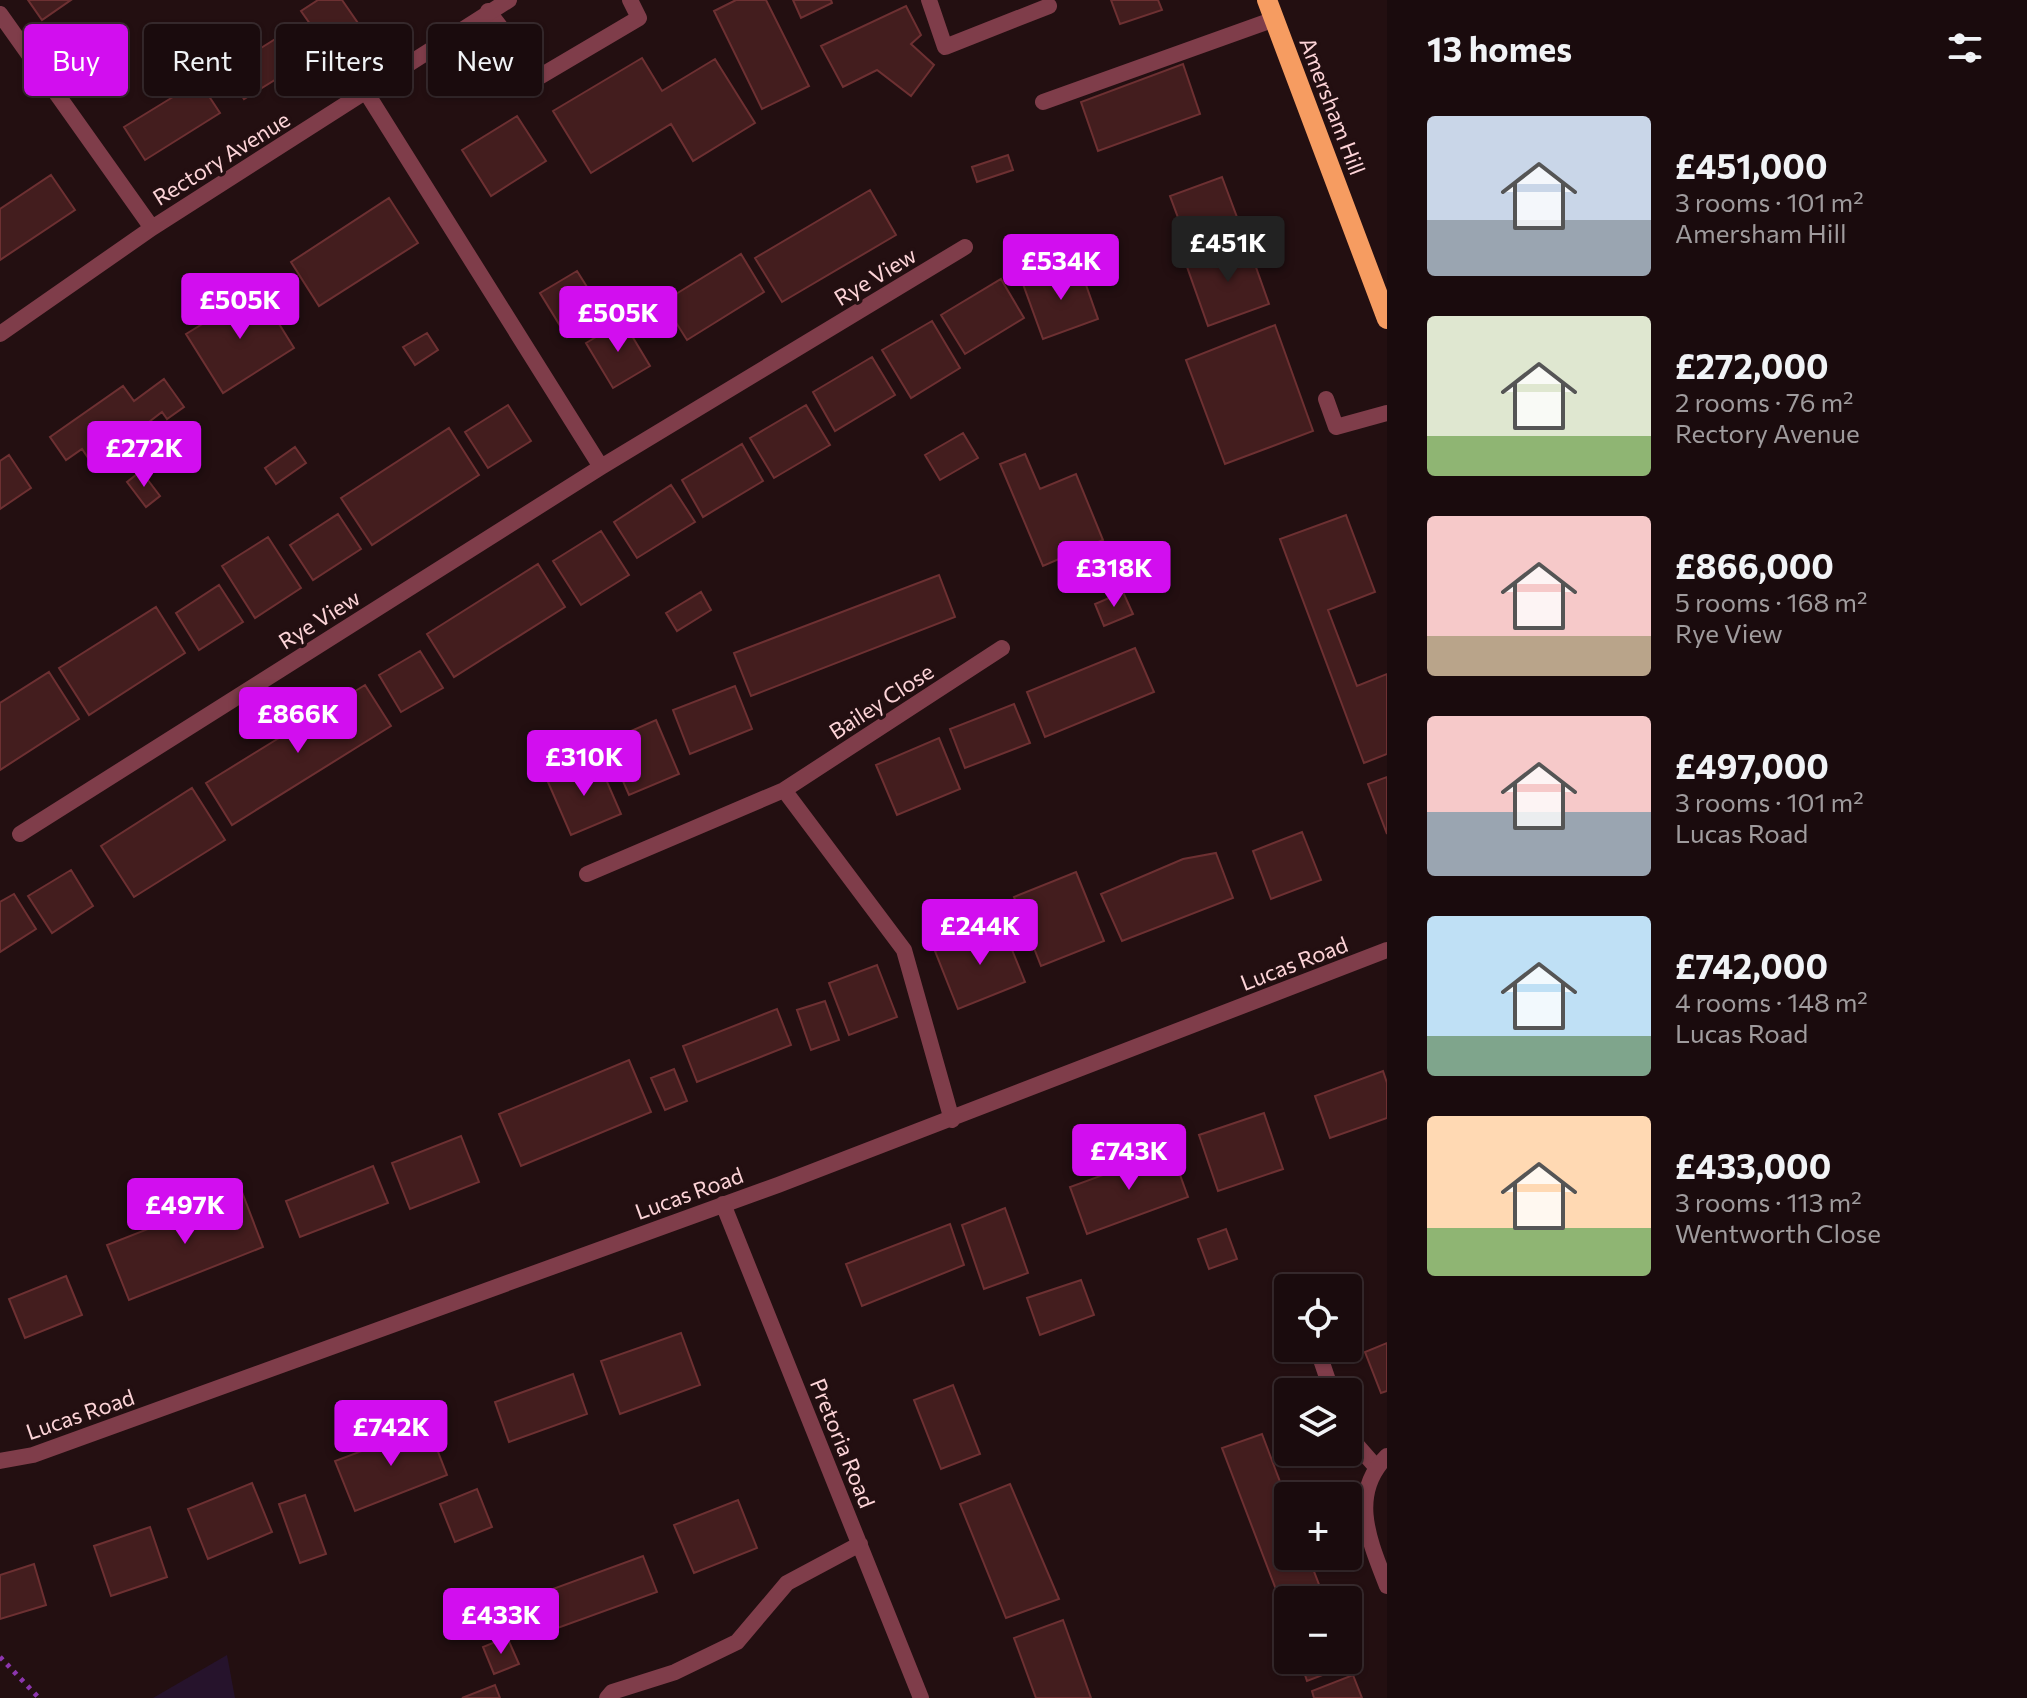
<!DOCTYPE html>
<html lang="en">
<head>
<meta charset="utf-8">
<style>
	body { margin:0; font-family:Commissioner,sans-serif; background:#231416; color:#f1f3f6; height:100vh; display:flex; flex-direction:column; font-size:30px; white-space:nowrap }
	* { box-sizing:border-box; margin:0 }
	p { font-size:26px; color:#9f9b9d }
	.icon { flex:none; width:44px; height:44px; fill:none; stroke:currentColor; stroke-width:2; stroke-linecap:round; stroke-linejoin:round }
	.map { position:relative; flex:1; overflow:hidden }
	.sheet { display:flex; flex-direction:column; background:#1a0b0d; width:640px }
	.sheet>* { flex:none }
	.guide { position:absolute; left:24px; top:24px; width:760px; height:72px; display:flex; gap:16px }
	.controls { position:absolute; left:1274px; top:1274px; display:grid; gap:16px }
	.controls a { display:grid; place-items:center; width:88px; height:88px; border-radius:8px; background:#1a0b0d; box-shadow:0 2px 6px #0004,0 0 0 2px #382b2e; font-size:40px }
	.price { position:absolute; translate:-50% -68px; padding:0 18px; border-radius:8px; background:#d20eef; color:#fff; font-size:26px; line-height:52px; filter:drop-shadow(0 2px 4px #0008) }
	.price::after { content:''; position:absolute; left:50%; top:48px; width:24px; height:18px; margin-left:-12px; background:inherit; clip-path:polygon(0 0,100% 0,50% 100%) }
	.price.on { background:#222; color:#fff }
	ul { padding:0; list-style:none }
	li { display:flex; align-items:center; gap:24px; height:200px; padding:0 40px }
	li span { display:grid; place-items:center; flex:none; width:224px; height:160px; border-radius:8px; color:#555 }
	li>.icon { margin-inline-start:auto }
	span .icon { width:96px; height:96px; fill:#fffc; stroke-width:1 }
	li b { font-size:34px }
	h2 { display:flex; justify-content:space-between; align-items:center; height:96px; padding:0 40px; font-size:34px }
	.pill { padding:0 28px; border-radius:8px; background:#1a0b0d; box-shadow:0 2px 6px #0004,0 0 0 2px #382b2e; font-size:28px; line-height:72px }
	.pill.on { background:#d20eef; color:#fff }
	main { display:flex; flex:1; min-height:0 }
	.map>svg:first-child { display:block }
	.green { fill:#26132c }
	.building { fill:#431d1e; stroke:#6d3032; stroke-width:2 }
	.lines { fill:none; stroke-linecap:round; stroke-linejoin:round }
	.path { stroke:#8c36ae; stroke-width:5; stroke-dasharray:4 6; stroke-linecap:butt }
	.lane { stroke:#7f3d4a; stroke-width:16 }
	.street { stroke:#7f3d4a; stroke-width:16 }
	.primary { stroke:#f69c61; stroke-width:20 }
	.labels { text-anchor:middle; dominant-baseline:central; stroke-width:7; stroke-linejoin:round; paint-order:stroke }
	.street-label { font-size:22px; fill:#fdd4d8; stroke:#230f11 }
</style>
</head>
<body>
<main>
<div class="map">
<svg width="1387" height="1698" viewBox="0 0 1387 1698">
	<rect width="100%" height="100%" fill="#230f11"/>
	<path class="green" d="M227,1655L235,1698H153Z"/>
	<path class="building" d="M28,0H71L42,20Z
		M318,0H342L360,26L327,48L301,11Z
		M736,0H766L809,86L762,109L714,11Z
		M793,0H831L832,3L801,18Z
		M1111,0H1158L1162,10L1120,24Z
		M906,6L921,35L911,44L934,65L911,96L877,70L843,87L821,46Z
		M288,31L307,60L244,99L226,70Z
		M642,58L662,91L715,59L755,123L693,161L671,124L591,173L553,111Z
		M1183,64L1200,114L1098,151L1081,102Z
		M199,81L220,113L145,160L124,127Z
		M517,116L546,161L491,196L462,150Z
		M1008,155L1013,170L977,182L972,167Z
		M51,175L75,210L0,260V209Z
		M1222,177L1241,228L1189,247L1170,196Z
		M870,190L896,235L782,302L755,258Z
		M389,198L418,243L319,306L291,262Z
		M1247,242L1269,304L1208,326L1186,264Z
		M741,254L764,292L687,340L663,302Z
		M1079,265L1098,319L1043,339L1023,284Z
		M577,271L604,314L567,337L540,293Z
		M1001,279L1024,318L965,354L941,315Z
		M258,290L294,348L223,393L186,334Z
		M623,321L650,366L613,388L586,343Z
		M932,321L960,368L911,398L882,350Z
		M1275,325L1313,431L1225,464L1186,360Z
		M427,333L438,350L415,365L403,347Z
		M872,357L895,395L835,431L813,392Z
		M164,379L184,407L167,419L162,412L93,465L82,449L66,460L50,437L123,386L134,401Z
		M508,405L531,441L488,468L465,432Z
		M806,405L830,445L774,478L750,438Z
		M449,428L479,475L372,545L341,498Z
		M963,433L978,458L940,480L925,455Z
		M742,444L763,481L703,517L682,480Z
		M295,447L306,463L276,484L265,468Z
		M1025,454L1040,489L1076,474L1103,540L1043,566L1000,464Z
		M9,455L31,488L0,509V461Z
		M141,471L160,496L146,507L127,482Z
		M671,485L695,522L637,558L614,522Z
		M338,514L361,549L313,580L290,545Z
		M1346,515L1375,592L1328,610L1357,686L1387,674V754L1364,763L1280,539Z
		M601,531L629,575L581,605L553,561Z
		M268,537L301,588L255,618L222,566Z
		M538,564L565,607L454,677L427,634Z
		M939,575L955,617L751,696L734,653Z
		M219,585L243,622L199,650L176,613Z
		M701,592L711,610L677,631L666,613Z
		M1123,592L1133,614L1104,626L1095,604Z
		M156,607L185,653L89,715L59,668Z
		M1135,648L1154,692L1045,737L1027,692Z
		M420,651L443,688L401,712L379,675Z
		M49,672L79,719L0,770V703Z
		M365,685L391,726L232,825L206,783Z
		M735,686L752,729L690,754L673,710Z
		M1014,704L1030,743L965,768L950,729Z
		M656,720L679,774L629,795L606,742Z
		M939,738L960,789L897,815L876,765Z
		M598,761L621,814L571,835L548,782Z
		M1387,777V834L1368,784Z
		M192,788L225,840L134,897L101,846Z
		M1302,832L1321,880L1271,899L1253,851Z
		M1216,853L1233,898L1122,941L1101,894L1183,859Z
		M71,870L93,906L52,933L28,896Z
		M1076,872L1104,941L1041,966L1014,897Z
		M14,894L36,929L0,952V902Z
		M1002,925L1025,982L958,1009L935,951Z
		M877,965L897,1017L849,1035L829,983Z
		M825,1001L839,1040L811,1050L797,1010Z
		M777,1009L791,1045L697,1082L683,1046Z
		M629,1060L651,1112L521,1166L499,1114Z
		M674,1069L687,1101L665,1110L651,1078Z
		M1383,1071L1387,1083V1118L1330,1138L1315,1096Z
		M1264,1113L1283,1169L1218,1191L1199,1135Z
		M461,1136L479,1182L410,1209L392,1163Z
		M1171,1150L1188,1197L1087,1234L1070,1187Z
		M373,1166L388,1203L300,1237L286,1201Z
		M242,1192L263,1247L129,1300L107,1245Z
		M1005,1208L1028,1273L984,1289L962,1225Z
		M950,1224L964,1265L862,1306L846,1264Z
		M1226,1229L1237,1259L1209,1269L1198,1239Z
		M66,1276L82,1315L25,1338L9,1299Z
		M1081,1280L1094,1315L1040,1335L1027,1298Z
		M681,1333L700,1385L620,1414L601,1361Z
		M1387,1343V1391L1381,1393L1365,1352Z
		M573,1374L587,1414L509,1442L495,1402Z
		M953,1385L980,1454L941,1469L914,1400Z
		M428,1426L447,1475L355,1511L335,1461Z
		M1262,1434L1288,1503V1556H1308L1325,1600H1288V1621L1222,1448Z
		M252,1483L272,1532L208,1559L188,1509Z
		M1010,1484L1059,1599L1006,1618L960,1504Z
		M477,1489L492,1527L455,1542L440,1504Z
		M305,1495L326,1554L300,1563L279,1504Z
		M738,1500L757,1548L694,1573L674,1525Z
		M150,1527L167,1577L111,1596L94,1546Z
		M643,1556L657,1592L552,1630L539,1594Z
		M34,1564L46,1605L0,1619V1575Z
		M1063,1620L1091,1698H1036L1014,1638Z
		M507,1637L519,1664L494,1674L483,1647Z
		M1300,1660H1347L1349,1665L1307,1681Z
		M1353,1675L1362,1698H1314L1312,1691Z
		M495,1685L500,1698H462Z"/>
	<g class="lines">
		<path class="path" d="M0,1657L39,1698"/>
		<path class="lane" d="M929,0L945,47L1049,6
			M488,11L539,77L639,18L630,0
			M1043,102L1275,19
			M1326,399L1336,427L1387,413
			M1317,1348L1332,1392
			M1348,1435L1376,1467"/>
		<path class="street" d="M0,14L152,228
			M366,92L601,467
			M0,334L152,228L509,0
			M784,790L1002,648
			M20,834L601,467L965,247
			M587,874L784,790L904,950L952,1120
			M723,1204L921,1698
			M1387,1456C1348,1495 1370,1542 1387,1586
			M0,1461L33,1455L778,1185L1387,950
			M607,1698L612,1692L675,1672L737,1642L787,1583L860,1544"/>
		<path class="primary" d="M1267,0L1387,319"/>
	</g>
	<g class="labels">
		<g class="street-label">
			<text transform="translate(1333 106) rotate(69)">Amersham Hill</text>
			<text transform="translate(221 158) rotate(-32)">Rectory Avenue</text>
			<text transform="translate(875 276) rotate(-31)">Rye View</text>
			<text transform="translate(319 619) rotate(-32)">Rye View</text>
			<text transform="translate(881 701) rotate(-33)">Bailey Close</text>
			<text transform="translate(1294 963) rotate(-21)">Lucas Road</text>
			<text transform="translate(689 1193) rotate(-20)">Lucas Road</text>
			<text transform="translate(80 1414) rotate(-19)">Lucas Road</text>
			<text transform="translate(843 1443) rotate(68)">Pretoria Road</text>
		</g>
	</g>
</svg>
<div class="controls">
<a><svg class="icon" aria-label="locate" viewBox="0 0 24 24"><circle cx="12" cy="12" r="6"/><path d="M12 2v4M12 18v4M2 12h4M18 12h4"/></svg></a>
<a><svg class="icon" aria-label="layers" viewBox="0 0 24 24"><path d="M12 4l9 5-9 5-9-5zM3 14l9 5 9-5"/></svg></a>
<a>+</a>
<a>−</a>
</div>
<b class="price on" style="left:1228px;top:284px">£451K</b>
<b class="price" style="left:1061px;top:302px">£534K</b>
<b class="price" style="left:240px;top:341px">£505K</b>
<b class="price" style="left:618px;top:354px">£505K</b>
<b class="price" style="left:144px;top:489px">£272K</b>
<b class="price" style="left:1114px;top:609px">£318K</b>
<b class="price" style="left:298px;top:755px">£866K</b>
<b class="price" style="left:584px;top:798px">£310K</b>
<b class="price" style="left:980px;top:967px">£244K</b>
<b class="price" style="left:1129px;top:1192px">£743K</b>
<b class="price" style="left:185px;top:1246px">£497K</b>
<b class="price" style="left:391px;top:1468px">£742K</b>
<b class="price" style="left:501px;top:1656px">£433K</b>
<div class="guide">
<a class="pill on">Buy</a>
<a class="pill">Rent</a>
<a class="pill">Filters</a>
<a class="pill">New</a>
</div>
</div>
<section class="sheet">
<h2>13 homes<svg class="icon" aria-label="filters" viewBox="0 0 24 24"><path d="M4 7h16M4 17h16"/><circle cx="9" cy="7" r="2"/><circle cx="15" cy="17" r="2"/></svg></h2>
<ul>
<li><span style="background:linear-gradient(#c9d6e8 65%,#9aa5b1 0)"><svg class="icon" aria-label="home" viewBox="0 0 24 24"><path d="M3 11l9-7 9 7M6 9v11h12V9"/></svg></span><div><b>£451,000</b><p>3 rooms · 101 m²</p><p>Amersham Hill</p></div></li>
<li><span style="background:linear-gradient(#dfe7d0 75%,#8fb573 0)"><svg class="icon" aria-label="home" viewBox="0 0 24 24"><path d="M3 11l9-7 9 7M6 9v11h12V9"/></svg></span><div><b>£272,000</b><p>2 rooms · 76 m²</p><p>Rectory Avenue</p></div></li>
<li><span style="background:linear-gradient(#f6c9c9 75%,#b9a48a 0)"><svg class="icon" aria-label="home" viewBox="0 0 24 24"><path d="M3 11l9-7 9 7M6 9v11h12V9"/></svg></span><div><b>£866,000</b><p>5 rooms · 168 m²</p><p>Rye View</p></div></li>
<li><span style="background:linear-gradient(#f6c9c9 60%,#9aa5b1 0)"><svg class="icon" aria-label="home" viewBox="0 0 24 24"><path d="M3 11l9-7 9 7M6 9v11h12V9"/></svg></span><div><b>£497,000</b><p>3 rooms · 101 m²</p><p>Lucas Road</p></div></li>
<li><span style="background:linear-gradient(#bfe0f5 75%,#7fa58c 0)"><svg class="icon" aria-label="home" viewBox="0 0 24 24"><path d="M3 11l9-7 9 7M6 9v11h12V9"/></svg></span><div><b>£742,000</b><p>4 rooms · 148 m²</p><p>Lucas Road</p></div></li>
<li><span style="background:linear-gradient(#ffd9b3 70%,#8fb573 0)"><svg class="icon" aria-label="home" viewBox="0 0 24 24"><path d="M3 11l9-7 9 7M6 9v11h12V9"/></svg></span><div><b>£433,000</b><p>3 rooms · 113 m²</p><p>Wentworth Close</p></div></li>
</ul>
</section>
</main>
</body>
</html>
